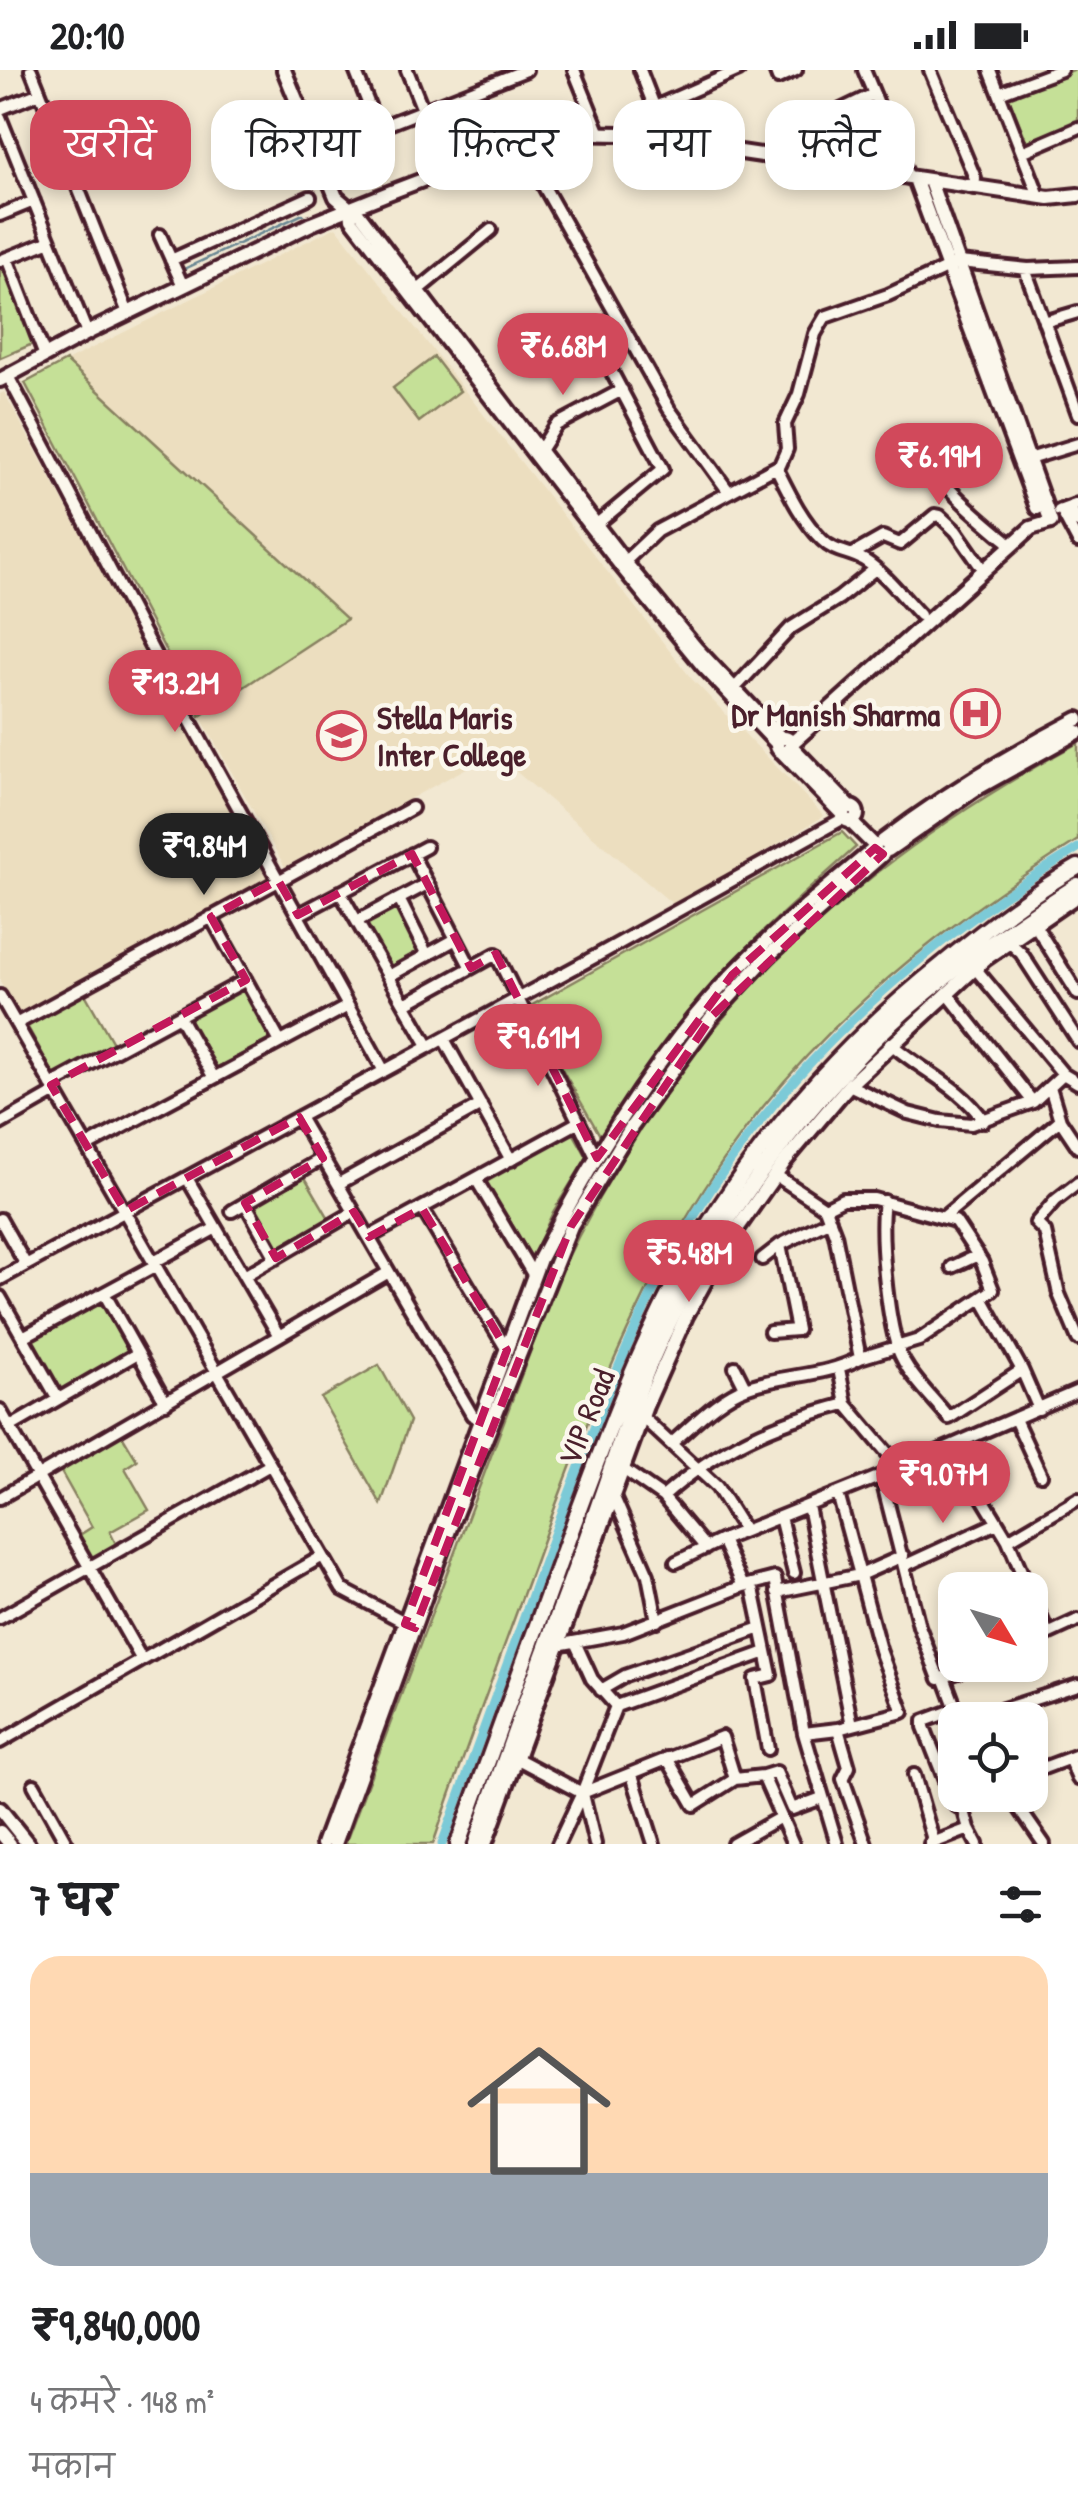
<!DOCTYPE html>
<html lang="hi">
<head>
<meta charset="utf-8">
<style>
	body { margin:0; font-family:"Patrick Hand","Playpen Sans Deva",sans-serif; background:#f2f2f2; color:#202124; height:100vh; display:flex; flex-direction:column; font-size:38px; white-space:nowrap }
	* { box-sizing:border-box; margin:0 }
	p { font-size:32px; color:#757577 }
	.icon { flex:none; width:55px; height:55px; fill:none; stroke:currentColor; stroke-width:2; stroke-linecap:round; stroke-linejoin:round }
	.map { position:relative; height:1774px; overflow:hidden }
	.side { display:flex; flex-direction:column; background:#fff; flex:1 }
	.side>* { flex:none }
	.hud { position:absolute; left:30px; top:30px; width:1020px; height:90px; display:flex; gap:20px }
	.needle { width:65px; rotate:128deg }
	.controls { position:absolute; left:938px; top:1502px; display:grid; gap:20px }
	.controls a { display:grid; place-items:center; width:110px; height:110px; border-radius:20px; background:#fff; box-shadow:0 5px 15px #0003; font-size:50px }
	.price { position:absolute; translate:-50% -85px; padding:0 22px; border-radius:35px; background:#d1495b; color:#fff; font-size:32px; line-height:65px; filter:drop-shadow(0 2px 5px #0008) }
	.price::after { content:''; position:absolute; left:50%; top:60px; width:30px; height:22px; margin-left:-15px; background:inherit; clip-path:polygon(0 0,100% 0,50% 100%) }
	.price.selected { background:#222; color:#fff }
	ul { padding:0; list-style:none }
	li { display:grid; align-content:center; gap:20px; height:530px; padding:0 30px }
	li span { display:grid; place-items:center; height:310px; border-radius:30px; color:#555 }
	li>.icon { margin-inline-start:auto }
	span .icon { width:180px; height:180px; fill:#fffc; stroke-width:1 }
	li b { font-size:42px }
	h2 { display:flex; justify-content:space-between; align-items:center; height:120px; padding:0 30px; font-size:42px }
	.pill { padding:0 35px; border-radius:30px; background:#fff; box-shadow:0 5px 15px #0003; font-size:35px; line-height:90px }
	.pill.selected { background:#d1495b; color:#fff }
	.status { display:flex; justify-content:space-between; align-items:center; height:70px; padding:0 50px; background:#fff; direction:ltr }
	.status svg { height:28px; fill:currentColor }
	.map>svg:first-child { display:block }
	.built { fill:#ecdebf }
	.green { fill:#c5e097; stroke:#888061; stroke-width:2.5 }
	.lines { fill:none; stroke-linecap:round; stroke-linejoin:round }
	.stream { stroke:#678692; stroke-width:2.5 }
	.canal { stroke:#7bcad7; stroke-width:9 }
	.minor-casing { stroke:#4a1f2b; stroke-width:18 }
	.tertiary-casing { stroke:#4a1f2b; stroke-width:20 }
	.secondary-casing { stroke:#4a1f2b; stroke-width:21 }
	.minor { stroke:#fbf7ec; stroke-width:10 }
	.tertiary { stroke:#fbf7ec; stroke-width:12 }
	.secondary { stroke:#fbf7ec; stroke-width:14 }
	.marked { fill:none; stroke:#c2185b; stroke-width:8; stroke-dasharray:20 12; stroke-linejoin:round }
	.labels { text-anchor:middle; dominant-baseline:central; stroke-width:9; stroke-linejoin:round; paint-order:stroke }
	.poi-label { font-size:32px; font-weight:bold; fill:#4a1f2b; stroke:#fbf7ec; text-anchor:end }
	.street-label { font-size:32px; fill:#4a1f2b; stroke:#fbf7ec }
</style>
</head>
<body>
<div class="status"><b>20:10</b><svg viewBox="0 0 49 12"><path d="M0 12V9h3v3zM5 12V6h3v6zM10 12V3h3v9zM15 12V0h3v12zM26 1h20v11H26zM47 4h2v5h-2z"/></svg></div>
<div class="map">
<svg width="1078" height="1774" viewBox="0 0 1078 1774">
	<rect width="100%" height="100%" fill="#f2e8d2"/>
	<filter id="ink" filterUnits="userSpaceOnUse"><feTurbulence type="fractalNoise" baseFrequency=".01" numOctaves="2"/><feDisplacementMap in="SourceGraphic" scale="20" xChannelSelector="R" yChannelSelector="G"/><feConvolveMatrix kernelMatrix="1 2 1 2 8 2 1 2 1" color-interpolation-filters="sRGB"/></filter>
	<g filter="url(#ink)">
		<path class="built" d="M336,157L691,608L824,746L675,836L494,683L285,797L200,646L347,548L66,291Z
			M4,322L268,809L20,946L0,912V324Z"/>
		<path class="green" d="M1073,0H1078V51L1027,72L1008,26Z
			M875,32L896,87L791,72Z
			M2,195L35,273L0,288V196Z
			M434,287L460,321L419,352L393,318Z
			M66,291L347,549L200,646L25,313Z
			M1078,673V770C961,844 850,928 762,1038C652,1176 590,1339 531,1503C498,1593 464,1683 433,1774H345L559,1205C606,1108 666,1011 738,931C835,824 952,741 1078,673Z
			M842,762L856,777C806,822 755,866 710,916C668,963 635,1015 601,1067L527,938Z
			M397,836L422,881L389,900L364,854Z
			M244,918L271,969L215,998L188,948Z
			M84,922L114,975L56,1008L26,954Z
			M572,1061L587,1087L553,1142L532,1188L484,1109Z
			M303,1104L330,1150L279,1181L252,1135Z
			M101,1229L131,1281L61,1322L31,1269Z
			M379,1295L410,1351L381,1434L321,1328Z
			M122,1365L137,1390L125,1398L149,1440L110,1462L117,1476L91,1491L78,1466L92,1457L60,1400Z"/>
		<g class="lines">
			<path class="stream" d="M182,200L303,144"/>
			<path class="canal" d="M442,1774C479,1672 516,1569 553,1467C593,1359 633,1247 693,1148C786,993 925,871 1078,778"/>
			<defs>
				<path id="minor" d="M31,0L128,243
					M355,0L378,58L526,0
					M407,0L423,40
					M574,0L600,64
					M640,0L668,72
					M775,0L778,8L796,0
					M864,0L909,108
					M930,0L975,108L974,118
					M990,0L1039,126
					M999,23L1061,0
					M655,37L739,0
					M0,39L40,23
					M0,47L87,263
					M520,74L669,339L729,422
					M1022,82L1078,58
					M774,88L782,68L874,24
					M350,139L351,149L620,496L657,461L780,395L787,379L785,354L799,324L815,264L825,247L888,225L959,192L1028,199L1078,197
					M350,139L360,144L625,491L697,578L782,668
					M0,145L34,131
					M160,165L183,216
					M7,188L45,286
					M171,190L310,127
					M0,191L50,171
					M1025,199L1078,344
					M418,220L491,160
					M1044,252L1078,242
					M8,306L183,638L384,1001
					M917,370C939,416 968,438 1006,470
					M541,379L556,355L622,320
					M1029,389L1078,374
					M776,397C789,423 801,449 822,470C835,483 849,481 864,490C886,504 902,526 920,545
					M1070,437L1078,452
					M1061,440L1078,472
					M1059,441L1078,434
					M598,453L663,399L607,293
					M853,484L883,467L900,474L935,445L940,446L956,461L979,494
					M620,496L702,596L777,675
					M734,619L791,558L839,528L875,499
					M412,784L471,898
					M340,822L429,977
					M399,829L427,885
					M298,845L426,777
					M211,847L280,972
					M357,851L427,814
					M1035,855L1078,924
					M1009,872L1021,883L1078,971
					M975,898L1063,1004L1078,1013
					M389,906L456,869
					M947,923L1033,1032
					M0,926L342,1519L410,1555
					M405,934L496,884L597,1089
					M179,946L214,1008
					M16,954L412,738
					M444,969L511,1090
					M890,973C923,1002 959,1015 984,1051
					M51,1015L246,910
					M849,1015L908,1043L940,1051L971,1054L1033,1032L1063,1004
					M1050,1017L1060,1050L1078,1077
					M299,1047L472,1345L481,1350
					M0,1054L56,1022
					M87,1076L348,936
					M777,1106L825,1138L835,1164L860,1288L919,1270L993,1220L982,1192L955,1151L874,1129H843L825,1138
					M187,1108L279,1266
					M476,1109L534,1206
					M1078,1113L1056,1130L1036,1153L1045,1162L1059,1224L1078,1269
					M338,1114L481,1035
					M884,1131C879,1165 887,1246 898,1279C907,1304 932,1327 949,1348L1022,1300
					M245,1133L276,1188
					M422,1138L507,1280
					M232,1141L323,1088
					M945,1146L1060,1050
					M0,1149L26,1195
					M369,1167L577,1053
					M762,1189L780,1175L830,1150
					M154,1192L216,1158
					M952,1197L978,1185
					M244,1206L354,1142
					M0,1209L598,885L844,748
					M104,1223L166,1333
					M0,1227L58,1329
					M982,1228L1022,1300L1039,1339
					M770,1262L797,1260L780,1175
					M23,1267L156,1195
					M735,1297L745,1317
					M846,1334L900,1398
					M0,1340L142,1590
					M642,1347L717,1417L744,1460
					M1015,1349L1041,1405
					M10,1357L138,1283
					M673,1372C695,1353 719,1327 748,1317C785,1304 825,1307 860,1288
					M951,1376L1008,1470L1078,1429
					M623,1399L663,1427L706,1478
					M881,1406L919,1556L939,1609L977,1595
					M613,1425L648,1505L657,1551
					M663,1427C719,1377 773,1353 846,1334L839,1299
					M0,1428L389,1202
					M808,1436L852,1655
					M780,1447L794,1503
					M1008,1470L1029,1520
					M676,1492L722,1470
					M906,1495L997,1453
					M752,1514L775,1508L804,1663
					M743,1516L752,1514L771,1605L755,1609L768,1679
					M1030,1521L1048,1564
					M777,1522L860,1505L838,1424
					M0,1548L270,1395
					M575,1572L592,1609L616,1636
					M1030,1572L1078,1550
					M557,1575L623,1563L743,1516L722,1470L881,1406L1078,1321
					M944,1607L956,1639L924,1651V1657L954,1734L964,1741
					M601,1620L625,1606L761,1558
					M956,1639L963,1645L975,1648L1078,1615
					M0,1672L323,1486
					M516,1688L582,1723L722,1667L735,1709
					M667,1688L694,1735L735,1709L763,1706L793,1774
					M1069,1688L1078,1709
					M1030,1703L1078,1685
					M632,1705L654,1774
					M914,1705L934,1773
					M763,1706L776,1702L792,1739L822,1728
					M34,1715L67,1774
					M583,1724L595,1774
					M1010,1725L1044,1774
					M969,1759L977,1774
					M558,1774L582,1723L616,1636L766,1582
					M733,1774L781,1747
					M837,1774L804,1663L838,1659
					M866,1774L843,1709L849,1697L838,1659L903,1642L880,1580L860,1505L903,1486
					M930,1774L969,1759L964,1741L966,1732L982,1725"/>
				<path id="tertiary" d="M284,0L336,127L350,139
					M915,109L1037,438
					M0,310L93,260L311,154L391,122L509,77L565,63L621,64L1049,128L1078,125
					M777 675a7 7 0 1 1 14 0a7 7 0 1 1-14 0Z
					M791,674L1031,458L1051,452L930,111
					M791,676L849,736
					M782,682L842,744
					M843 744a7 7 0 1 1 14 0a7 7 0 1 1-14 0Z
					M850,751L875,776
					M883,771C945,724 1009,685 1078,649
					M888,780L974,720L1078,662
					M0,1739L28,1774
					M0,1762L10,1774
					M323,1774L540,1189C590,1093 657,983 732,905C776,859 826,819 875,778
					M335,1774L452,1452L571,1156L632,1056L713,945L768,886L883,784
					M485,1774L646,1336L686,1246L723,1179L785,1091L849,1015L985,889L1078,825"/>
				<path id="secondary" d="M458,1774C495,1669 533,1565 571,1461C612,1350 653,1237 719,1138C781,1044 855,964 943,894C985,859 1030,824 1078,797
					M476,1774C508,1676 545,1579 581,1483C604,1422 623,1358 648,1298C698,1180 779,1067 869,975C930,913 1005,862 1078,815"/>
			</defs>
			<use href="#minor" class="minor-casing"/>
			<use href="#tertiary" class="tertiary-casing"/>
			<use href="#secondary" class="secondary-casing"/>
			<use href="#minor" class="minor"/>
			<use href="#tertiary" class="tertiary"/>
			<use href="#secondary" class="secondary"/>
		</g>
	</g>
	<path class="marked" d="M875,778L883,784L713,945L571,1156L415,1558L405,1554L507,1280L422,1138L369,1167L354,1142L276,1188L245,1133L323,1088L299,1047L125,1141L51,1015L246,910L211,847L278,810L298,845L412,784L471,898L496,884L597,1088L732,905Z"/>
	<defs>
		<symbol id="hospital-ring" viewBox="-11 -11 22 22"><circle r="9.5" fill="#fbf7ec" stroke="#d1495b" stroke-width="1.5"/><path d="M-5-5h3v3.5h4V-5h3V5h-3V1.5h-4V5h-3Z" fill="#d1495b"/></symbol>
		<symbol id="school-ring" viewBox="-11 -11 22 22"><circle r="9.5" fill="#fbf7ec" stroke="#d1495b" stroke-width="1.5"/><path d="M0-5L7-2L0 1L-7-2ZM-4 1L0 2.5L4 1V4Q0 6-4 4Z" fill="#d1495b"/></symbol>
	</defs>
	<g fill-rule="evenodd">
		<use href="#hospital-ring" x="948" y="616" width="55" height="55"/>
		<use href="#school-ring" x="314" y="638" width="55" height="55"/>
	</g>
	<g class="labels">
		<g class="poi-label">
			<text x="940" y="644">Dr Manish Sharma</text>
			<text x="377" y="647" text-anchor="start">Stella Maris<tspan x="377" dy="37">Inter College</tspan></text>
		</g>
		<g class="street-label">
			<text transform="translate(586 1347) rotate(-68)">VIP Road</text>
		</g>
	</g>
</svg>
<div class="controls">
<a><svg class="needle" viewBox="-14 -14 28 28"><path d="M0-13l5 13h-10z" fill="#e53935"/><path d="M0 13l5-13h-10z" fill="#757577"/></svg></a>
<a><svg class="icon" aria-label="locate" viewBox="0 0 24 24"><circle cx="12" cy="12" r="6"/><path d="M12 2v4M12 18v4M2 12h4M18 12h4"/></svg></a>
</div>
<b class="price" style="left:563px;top:328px">₹6.68M</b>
<b class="price" style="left:939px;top:438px">₹6.19M</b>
<b class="price" style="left:175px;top:665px">₹13.2M</b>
<b class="price selected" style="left:204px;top:828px">₹9.84M</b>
<b class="price" style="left:538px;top:1019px">₹9.61M</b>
<b class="price" style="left:689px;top:1235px">₹5.48M</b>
<b class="price" style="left:943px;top:1456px">₹9.07M</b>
<div class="hud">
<a class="pill selected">खरीदें</a>
<a class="pill">किराया</a>
<a class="pill">फ़िल्टर</a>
<a class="pill">नया</a>
<a class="pill">फ़्लैट</a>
</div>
</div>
<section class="side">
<h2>7 घर<svg class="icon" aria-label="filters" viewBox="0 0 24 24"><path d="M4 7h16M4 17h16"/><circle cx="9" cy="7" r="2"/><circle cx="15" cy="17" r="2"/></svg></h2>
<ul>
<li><span style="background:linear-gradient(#ffd9b3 70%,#9aa5b1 0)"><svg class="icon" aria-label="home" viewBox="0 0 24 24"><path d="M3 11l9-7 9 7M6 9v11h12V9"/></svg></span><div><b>₹9,840,000</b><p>4 कमरे · 148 m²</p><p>मकान</p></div></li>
</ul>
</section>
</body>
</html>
